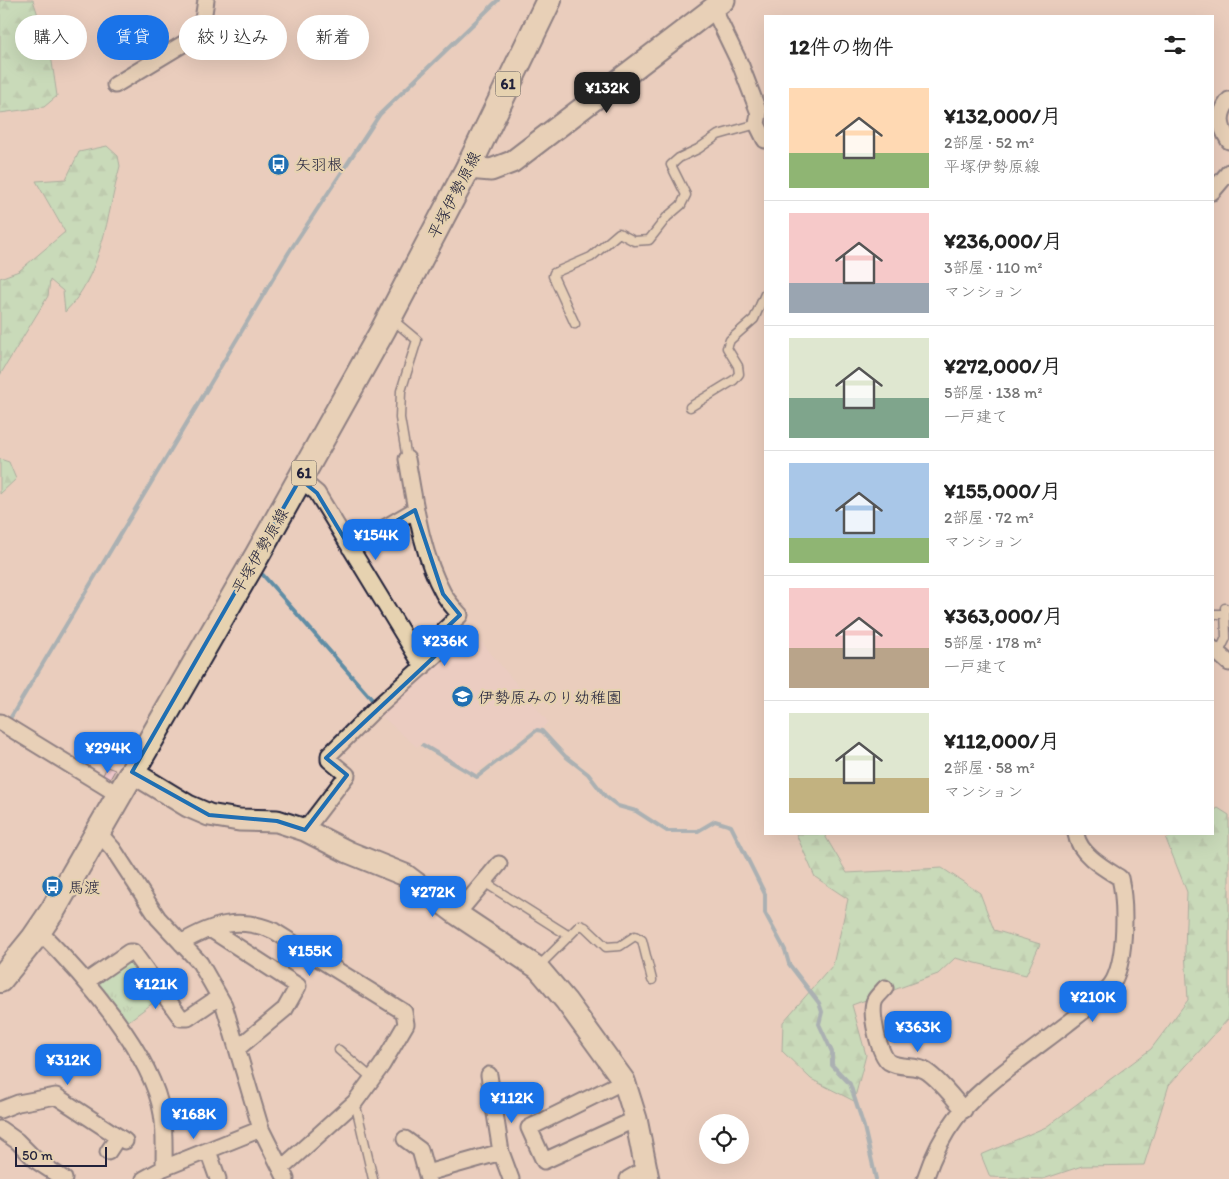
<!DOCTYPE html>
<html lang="ja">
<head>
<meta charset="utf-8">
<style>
	body { margin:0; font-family:Itim,"Klee One",sans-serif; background:#f2f2f2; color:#222; height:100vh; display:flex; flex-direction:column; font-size:19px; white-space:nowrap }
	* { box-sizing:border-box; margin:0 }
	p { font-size:16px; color:#767676 }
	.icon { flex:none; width:28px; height:28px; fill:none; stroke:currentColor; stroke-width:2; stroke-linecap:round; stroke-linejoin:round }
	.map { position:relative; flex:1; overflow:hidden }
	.side { position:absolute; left:764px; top:15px; width:450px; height:820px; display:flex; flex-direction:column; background:#fff; border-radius:0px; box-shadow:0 5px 20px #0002 }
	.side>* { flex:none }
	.guide { position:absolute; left:15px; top:15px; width:475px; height:45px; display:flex; gap:10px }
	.tools { position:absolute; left:699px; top:1114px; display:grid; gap:10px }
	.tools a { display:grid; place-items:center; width:50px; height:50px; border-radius:50%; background:#fff; box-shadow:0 5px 20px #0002; font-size:25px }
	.scale { position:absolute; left:15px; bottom:12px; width:92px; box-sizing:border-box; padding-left:5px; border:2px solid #22223b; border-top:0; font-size:14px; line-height:18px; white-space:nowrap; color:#22223b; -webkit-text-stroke:4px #e6d2b0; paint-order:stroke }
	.price { position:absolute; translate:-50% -42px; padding:0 11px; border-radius:10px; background:#1a73e8; color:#fff; font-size:16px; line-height:32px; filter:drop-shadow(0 1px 2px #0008) }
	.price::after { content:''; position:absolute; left:50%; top:30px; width:15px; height:11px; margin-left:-8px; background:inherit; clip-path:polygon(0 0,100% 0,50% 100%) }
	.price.selected { background:#222; color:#fff }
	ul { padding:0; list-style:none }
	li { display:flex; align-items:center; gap:15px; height:125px; padding:0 25px }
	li+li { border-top:1px solid #e0e0e0 }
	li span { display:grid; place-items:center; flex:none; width:140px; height:100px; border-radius:0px; color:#555 }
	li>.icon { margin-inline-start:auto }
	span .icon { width:60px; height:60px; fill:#fffc; stroke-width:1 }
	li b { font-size:21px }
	h2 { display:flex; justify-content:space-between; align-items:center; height:60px; padding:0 25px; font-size:21px }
	.chip { padding:0 18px; border-radius:22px; background:#fff; box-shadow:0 5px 20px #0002; font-size:18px; line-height:45px }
	.chip.selected { background:#1a73e8; color:#fff }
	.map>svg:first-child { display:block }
	.built { fill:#edc9c6 }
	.forest { fill:url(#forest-firs); stroke:#628578 }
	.park { fill:url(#park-tufts); stroke:#628578 }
	.shadow { fill:#0003 }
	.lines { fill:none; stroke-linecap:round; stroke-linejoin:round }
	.stream { stroke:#608da5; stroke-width:4 }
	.building { fill:#f5c0dc; stroke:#22223b }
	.lane-casing { stroke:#22223b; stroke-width:11 }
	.street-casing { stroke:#22223b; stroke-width:19 }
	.secondary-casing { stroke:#22223b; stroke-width:25 }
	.primary-casing { stroke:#22223b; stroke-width:28 }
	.lane { stroke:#e6d2b0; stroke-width:8 }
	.street { stroke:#e6d2b0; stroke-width:15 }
	.secondary { stroke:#e6d2b0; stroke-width:21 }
	.primary { stroke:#e6d2b0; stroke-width:24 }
	.marked { fill:none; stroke:#1f6fb2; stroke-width:4; stroke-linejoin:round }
	.labels { text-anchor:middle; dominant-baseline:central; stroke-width:4.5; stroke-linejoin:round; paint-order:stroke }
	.shield { fill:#e6d2b0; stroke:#5d575e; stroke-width:1 }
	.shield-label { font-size:15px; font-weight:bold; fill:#22223b }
	.poi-label { font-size:16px; fill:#22223b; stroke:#e6d2b0; text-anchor:start }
	.street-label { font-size:16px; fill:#22223b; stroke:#e6d2b0 }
</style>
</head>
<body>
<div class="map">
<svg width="1229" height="1179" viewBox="0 0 1229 1179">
	<defs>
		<pattern id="forest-firs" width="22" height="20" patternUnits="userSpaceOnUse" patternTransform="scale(1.25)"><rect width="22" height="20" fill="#a2e8b4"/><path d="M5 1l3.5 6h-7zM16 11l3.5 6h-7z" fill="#8bc79c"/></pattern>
		<pattern id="park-tufts" width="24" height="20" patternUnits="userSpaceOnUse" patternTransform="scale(1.25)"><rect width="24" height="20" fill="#a2e8b4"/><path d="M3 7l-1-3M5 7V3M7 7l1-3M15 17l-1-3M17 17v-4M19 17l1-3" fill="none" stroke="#8bc79c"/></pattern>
	</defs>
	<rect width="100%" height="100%" fill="#eacdbd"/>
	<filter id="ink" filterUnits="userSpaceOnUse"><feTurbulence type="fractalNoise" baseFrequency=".02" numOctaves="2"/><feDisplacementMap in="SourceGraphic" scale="10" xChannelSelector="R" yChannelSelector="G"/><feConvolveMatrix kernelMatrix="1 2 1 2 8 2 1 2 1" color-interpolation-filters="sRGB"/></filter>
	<g filter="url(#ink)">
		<path class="built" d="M473,632L548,722L541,729H533L473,775L421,743L417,747L378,713L420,678L422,680L432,671L430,669Z"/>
		<path class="forest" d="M0,0H33L51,55L57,96L44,107L0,113Z
			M107,146L118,156L120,166C107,216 102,275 65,312L63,291L50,280L48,296L0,375V278L19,271L65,232L36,181L66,179L79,152Z
			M0,459L9,462L16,479L0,494Z
			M1218,808L1229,815V1018L1169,1085L1144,1165L1082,1166L1043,1179L990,1177L981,1155L1046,1127L1151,1049L1188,1000L1185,951L1187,892L1166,839L1175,834H1212L1213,811Z
			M796,834H824L847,873L942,868L980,893L994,930L1040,944L1026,975L955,958L938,974L852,1005L866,1055L854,1101L811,1079L782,1051L783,1022L833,965L848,899L815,877Z"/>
		<path class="park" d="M127,957L161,997L123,1025L95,987L96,980Z"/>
		<path class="shadow" d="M108,768L117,772L112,781L104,776Z"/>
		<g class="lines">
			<path class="stream" d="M263,575L375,703
				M8,722L289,252L380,114L498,0
				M423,745L477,777L537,730L542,731L565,756L588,774L605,796L618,806L636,811L667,831H698L715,821L731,826L765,894V913L785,950L789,964L819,1003L822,1012L819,1024L832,1052V1065L850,1084L864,1127L876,1179"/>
		</g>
		<path class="building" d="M107,767L115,770L109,781L102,777Z"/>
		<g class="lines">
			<defs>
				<path id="lane" d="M393,320L417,340L401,391L400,418L407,459
					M575,324L553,276L554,273L591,257L619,233L634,241L649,240L667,217L681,205L686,195L671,165L679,158L698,149L718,135L757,124
					M690,407L734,380L739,374L738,366L727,348L730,340L754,319L765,294
					M1212,614H1225
					M1219,652L1226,638L1225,608
					M484,882L569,936
					M539,966L580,925L585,927L606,947L620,946L635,936L642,940L652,980
					M339,1050L372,1078
					M355,1102L373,1179"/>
				<path id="street" d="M713,8L741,66L759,113L757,124L765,140
					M115,85L193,38L202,26L206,0
					M1229,100C1218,115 1219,125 1229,141
					M1212,192L1229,172
					M300,479L317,493L423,667
					M350,548L415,510
					M1212,648L1229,663
					M0,722L119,795
					M305,830L347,775L329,760V755L375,709L450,642L444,630L460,615C454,608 447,601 443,593C421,553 415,504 407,459
					M98,832L113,849L158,918L200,963L224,1005L261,1129L286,1179
					M457,914L499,864
					M210,929L298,986L285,1009L238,1048
					M39,931C81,973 153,1054 162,1114C165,1131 164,1150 164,1168
					M181,943C213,924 239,916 274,931L404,1012L406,1024L382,1065L355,1102L282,1168
					M87,981L129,952H133L181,1018H188L219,997
					M885,988C882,992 877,996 875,1000C869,1011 879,1055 889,1062C900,1069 915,1064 926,1071C941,1081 952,1097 964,1110
					M489,1075L501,1152L511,1179
					M624,1081L529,1128L544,1161L636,1119
					M0,1110L18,1103L56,1096L125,1141
					M0,1129L17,1141L38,1162L64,1179
					M405,1139L420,1150L428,1179
					M208,1151L218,1179
					M108,1152L118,1137
					M427,1173L501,1152
					M144,1179L164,1168L261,1129
					M628,1179L647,1168
					M925,1179C932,1158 943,1135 956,1118C979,1087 1035,1049 1067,1024C1081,1013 1106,995 1114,980C1126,956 1126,903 1120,878C1104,868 1079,854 1076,834"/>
				<path id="secondary" d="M468,168L491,170L512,162L724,0
					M132,772L188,806L209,815L239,820L277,821L305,830L348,852L405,875L457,914L538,968L566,1001L624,1081L636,1119L648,1179"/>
				<path id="primary" d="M0,980L34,938L53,910L258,554L383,330L468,168L549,0"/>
			</defs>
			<use href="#lane" class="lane-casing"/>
			<use href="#street" class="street-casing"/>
			<use href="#secondary" class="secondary-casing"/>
			<use href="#primary" class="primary-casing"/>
			<use href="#lane" class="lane"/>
			<use href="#street" class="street"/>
			<use href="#secondary" class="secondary"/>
			<use href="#primary" class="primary"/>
		</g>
	</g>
	<path d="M0 0H1229V1179H0ZM300,479L317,493L350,548L415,510L443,594L460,615L444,630L450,642L326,758L347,775L305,830L277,821L209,815L132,772Z" fill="#eacdbd" fill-opacity=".55" fill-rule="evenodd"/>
	<path class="marked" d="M300,479L317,493L350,548L415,510L443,594L460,615L444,630L450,642L326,758L347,775L305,830L277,821L209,815L132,772Z"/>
	<defs>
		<symbol id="bus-disc" viewBox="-11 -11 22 22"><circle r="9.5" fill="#1f6fb2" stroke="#e6d2b0"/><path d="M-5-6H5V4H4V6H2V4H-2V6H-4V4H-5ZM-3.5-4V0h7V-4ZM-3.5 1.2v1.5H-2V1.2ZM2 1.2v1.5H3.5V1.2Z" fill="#fff"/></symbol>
		<symbol id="school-disc" viewBox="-11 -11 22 22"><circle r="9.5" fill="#1f6fb2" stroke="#e6d2b0"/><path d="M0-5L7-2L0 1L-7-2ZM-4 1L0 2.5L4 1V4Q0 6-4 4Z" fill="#fff"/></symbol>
	</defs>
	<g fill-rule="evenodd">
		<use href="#bus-disc" x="266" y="152" width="25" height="25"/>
		<use href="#school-disc" x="450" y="684" width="25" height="25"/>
		<use href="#bus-disc" x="40" y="874" width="25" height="25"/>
	</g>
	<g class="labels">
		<g class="shield">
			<rect x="495.5" y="71.5" width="25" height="25" rx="4"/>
			<rect x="291.5" y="460.5" width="25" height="25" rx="4"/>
		</g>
		<g class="shield-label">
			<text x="508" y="84">61</text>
			<text x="304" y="473">61</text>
		</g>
		<g class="poi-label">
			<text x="295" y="164">矢羽根</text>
			<text x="478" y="697">伊勢原みのり幼稚園</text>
			<text x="68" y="887">馬渡</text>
		</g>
		<g class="street-label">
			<text transform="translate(454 195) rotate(-63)">平塚伊勢原線</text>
			<text transform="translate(260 551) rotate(-60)">平塚伊勢原線</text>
		</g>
	</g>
</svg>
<div class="tools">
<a><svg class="icon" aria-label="locate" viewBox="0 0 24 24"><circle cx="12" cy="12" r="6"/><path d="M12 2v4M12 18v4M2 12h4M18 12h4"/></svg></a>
</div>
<div class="scale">50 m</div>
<b class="price selected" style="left:607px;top:114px">¥132K</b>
<b class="price" style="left:376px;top:561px">¥154K</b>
<b class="price" style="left:445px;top:667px">¥236K</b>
<b class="price" style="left:108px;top:774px">¥294K</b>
<b class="price" style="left:433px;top:918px">¥272K</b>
<b class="price" style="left:310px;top:977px">¥155K</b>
<b class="price" style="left:156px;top:1010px">¥121K</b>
<b class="price" style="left:1093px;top:1023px">¥210K</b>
<b class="price" style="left:918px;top:1053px">¥363K</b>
<b class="price" style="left:68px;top:1086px">¥312K</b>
<b class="price" style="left:512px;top:1124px">¥112K</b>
<b class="price" style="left:194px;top:1140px">¥168K</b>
<div class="guide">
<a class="chip">購入</a>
<a class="chip selected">賃貸</a>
<a class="chip">絞り込み</a>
<a class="chip">新着</a>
</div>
<section class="side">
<h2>12件の物件<svg class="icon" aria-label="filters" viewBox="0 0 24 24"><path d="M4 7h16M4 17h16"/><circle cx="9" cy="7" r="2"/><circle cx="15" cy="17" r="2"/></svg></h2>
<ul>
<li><span style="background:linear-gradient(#ffd9b3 65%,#8fb573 0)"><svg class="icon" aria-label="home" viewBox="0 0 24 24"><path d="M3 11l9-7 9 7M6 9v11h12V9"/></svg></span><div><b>¥132,000/月</b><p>2部屋 · 52 m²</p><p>平塚伊勢原線</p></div></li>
<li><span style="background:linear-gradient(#f6c9c9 70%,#9aa5b1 0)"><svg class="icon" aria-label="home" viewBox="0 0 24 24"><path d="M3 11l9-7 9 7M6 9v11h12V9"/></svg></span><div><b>¥236,000/月</b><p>3部屋 · 110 m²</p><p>マンション</p></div></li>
<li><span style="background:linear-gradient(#dfe7d0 60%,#7fa58c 0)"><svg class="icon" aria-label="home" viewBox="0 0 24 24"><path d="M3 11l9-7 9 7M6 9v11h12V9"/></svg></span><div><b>¥272,000/月</b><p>5部屋 · 138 m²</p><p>一戸建て</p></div></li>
<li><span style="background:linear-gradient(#a9c7e8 75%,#8fb573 0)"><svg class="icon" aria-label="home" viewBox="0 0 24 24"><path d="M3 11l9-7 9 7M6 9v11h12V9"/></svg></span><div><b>¥155,000/月</b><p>2部屋 · 72 m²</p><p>マンション</p></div></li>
<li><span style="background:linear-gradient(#f6c9c9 60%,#b9a48a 0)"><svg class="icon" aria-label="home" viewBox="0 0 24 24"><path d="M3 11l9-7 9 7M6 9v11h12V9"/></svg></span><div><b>¥363,000/月</b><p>5部屋 · 178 m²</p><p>一戸建て</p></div></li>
<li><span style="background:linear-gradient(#dfe7d0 65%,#c2b280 0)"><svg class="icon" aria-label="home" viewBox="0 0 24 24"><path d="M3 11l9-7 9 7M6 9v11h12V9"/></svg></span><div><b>¥112,000/月</b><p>2部屋 · 58 m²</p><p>マンション</p></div></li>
</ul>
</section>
</div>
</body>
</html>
